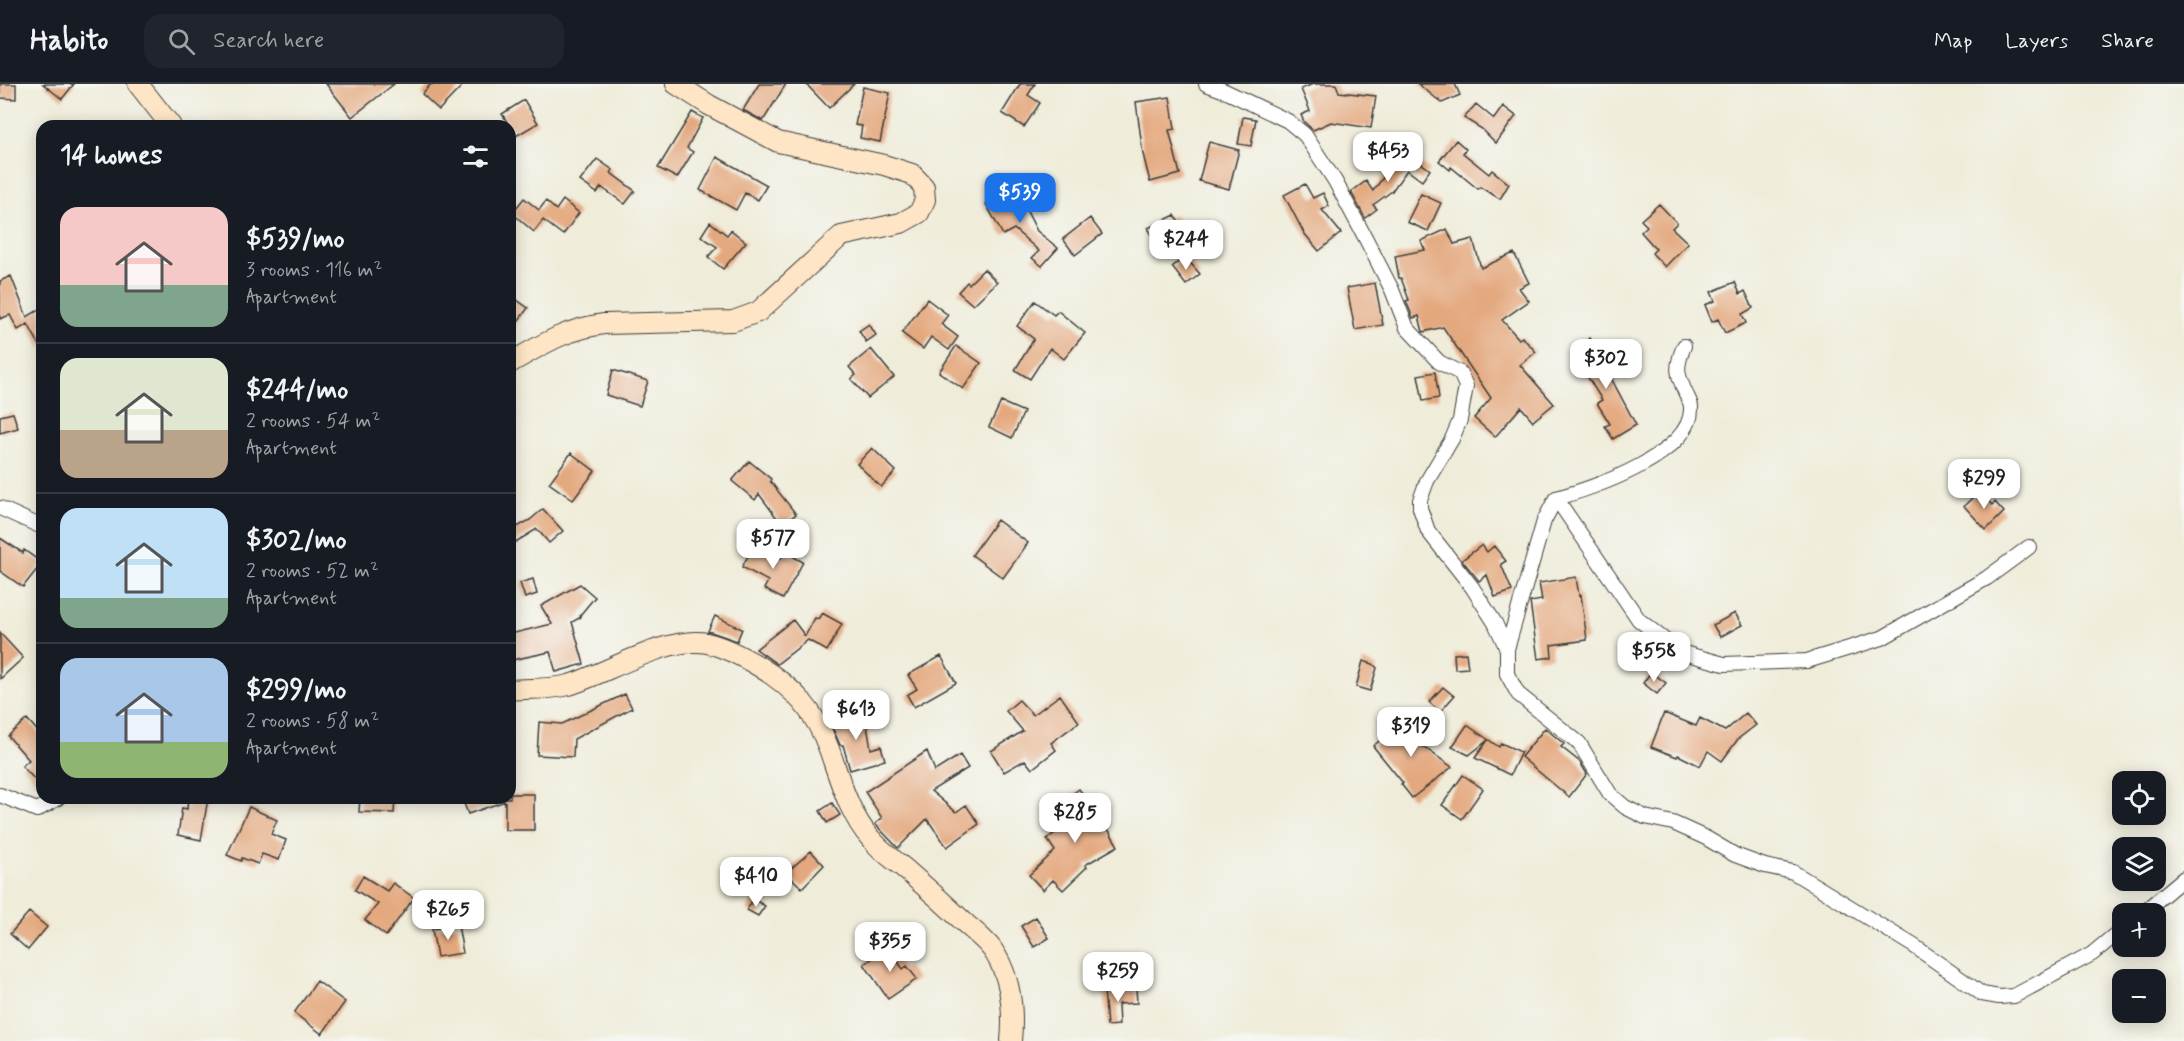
<!DOCTYPE html>
<html lang="en">
<head>
<meta charset="utf-8">
<style>
	body { margin:0; font-family:Mynerve,sans-serif; background:#20242c; color:#f1f3f6; height:100vh; display:flex; flex-direction:column; font-size:22px; white-space:nowrap }
	* { box-sizing:border-box; margin:0 }
	p { font-size:20px; color:#9ea1a6 }
	.icon { flex:none; width:33px; height:33px; fill:none; stroke:currentColor; stroke-width:2; stroke-linecap:round; stroke-linejoin:round }
	.map { position:relative; flex:1; overflow:hidden }
	.drawer { position:absolute; left:36px; top:36px; width:480px; height:684px; display:flex; flex-direction:column; background:#171b24; border-radius:18px; box-shadow:0 3px 15px #0003 }
	.drawer>* { flex:none }
	.fabs { position:absolute; left:2112px; top:687px; display:grid; gap:12px }
	.fabs a { display:grid; place-items:center; width:54px; height:54px; border-radius:12px; background:#171b24; box-shadow:0 3px 15px #0003; font-size:30px }
	.price { position:absolute; translate:-50% -51px; padding:0 14px; border-radius:12px; background:#fff; color:#222; font-size:20px; line-height:39px; filter:drop-shadow(0 2px 3px #0008) }
	.price::after { content:''; position:absolute; left:50%; top:36px; width:18px; height:14px; margin-left:-9px; background:inherit; clip-path:polygon(0 0,100% 0,50% 100%) }
	.price.current { background:#1a73e8; color:#fff }
	ul { padding:0; list-style:none }
	li { display:flex; align-items:center; gap:18px; height:150px; padding:0 24px }
	li+li { border-top:2px solid #363941 }
	li span { display:grid; place-items:center; flex:none; width:168px; height:120px; border-radius:18px; color:#555 }
	li>.icon { margin-inline-start:auto }
	span .icon { width:72px; height:72px; fill:#fffc; stroke-width:1 }
	li b { font-size:26px }
	h2 { display:flex; justify-content:space-between; align-items:center; height:72px; padding:0 24px; font-size:26px }
	header { display:flex; align-items:center; gap:36px; box-sizing:border-box; height:84px; padding:0 30px; background:#171b24; border-bottom:2px solid #363941 }
	header strong { font-size:28px }
	nav { display:flex; gap:33px; margin-inline-start:auto; font-size:21px }
	.search { width:420px; height:54px; background:#20242c; display:flex; align-items:center; gap:15px; box-sizing:border-box; padding:0 21px; border-radius:18px; color:#9ea1a6; font-size:22px }
	.map>svg:first-child { display:block }
	.building { fill:#e4a87e }
	.lines { fill:none; stroke-linecap:round; stroke-linejoin:round }
	.street-casing { stroke:#3c3b38; stroke-width:16 }
	.secondary-casing { stroke:#3c3b38; stroke-width:22 }
	.street { stroke:#fff; stroke-width:14 }
	.secondary { stroke:#fde5c5; stroke-width:20 }
</style>
</head>
<body>
<header>
<strong>Habito</strong>
<div class="search"><svg class="icon" aria-label="search" viewBox="0 0 24 24"><circle cx="10" cy="10" r="6"/><path d="M15 15l6 6"/></svg>Search here</div>
<nav><a>Map</a><a>Layers</a><a>Share</a></nav>
</header>
<div class="map">
<svg width="2184" height="957" viewBox="0 0 2184 957">
	<rect width="100%" height="100%" fill="#f6f6f2"/>
	<filter id="ink" filterUnits="userSpaceOnUse"><feTurbulence type="fractalNoise" baseFrequency=".0167" numOctaves="2"/><feDisplacementMap in="SourceGraphic" scale="12" xChannelSelector="R" yChannelSelector="G"/><feConvolveMatrix kernelMatrix="1 2 1 2 8 2 1 2 1" color-interpolation-filters="sRGB"/></filter>
	<filter id="wash" filterUnits="userSpaceOnUse"><feTurbulence type="fractalNoise" baseFrequency=".008" numOctaves="4" result="noise"/><feDisplacementMap in="SourceGraphic" scale="24" xChannelSelector="R" yChannelSelector="G"/><feGaussianBlur stdDeviation="1.35" result="paint"/><feColorMatrix in="noise" values="0 0 0 0 0 0 0 0 0 0 0 0 0 0 0 0 0 1.4 0 .05"/><feComposite in="paint" operator="in"/></filter>
	<g filter="url(#wash)">
		<rect width="100%" height="100%" fill="#efecd9"/>
		<g id="blocks">
			<path class="building" d="M0,0H16V15L0,14Z
				M43,0H74L62,15Z
				M326,0H394L352,33Z
				M431,0H464L439,26L422,10Z
				M759,0H786L763,37L743,26Z
				M806,0H854L829,24Z
				M1020,0H1035L1028,11L1040,19L1024,43L1002,29Z
				M1313,0H1336L1339,8L1376,12L1371,44L1331,38L1313,46L1304,38L1301,31L1310,27L1301,5Z
				M1418,0H1455L1460,11L1442,19Z
				M863,3L890,9L880,58L860,54L862,42L855,41Z
				M1170,13L1175,45L1169,46L1180,90L1150,98L1143,70L1136,18Z
				M524,16L538,39L516,52L502,30Z
				M1476,20L1494,35L1503,22L1516,32L1496,59L1482,45L1464,34Z
				M692,28L703,34L687,64L693,68L677,94L658,84Z
				M1243,33L1256,35L1251,62L1238,60Z
				M1456,56L1466,65L1463,69L1489,90L1492,86L1509,100L1500,115L1480,103L1478,105L1451,83L1450,86L1439,77Z
				M1209,58L1239,66L1229,105L1199,97Z
				M1404,66L1430,86L1422,97L1407,86L1392,107L1373,121L1377,125L1365,134L1351,108L1366,97L1373,107Z
				M717,73L767,101L758,116L745,109L736,126L700,106Z
				M597,75L613,86L611,89L635,107L625,120L601,103L597,109L580,97Z
				M1305,100L1313,114L1323,109L1329,122L1322,126L1341,149L1319,167L1304,149L1284,111Z
				M1015,104L1037,147L1058,164L1042,182L1032,174L1039,167L1014,145L1003,151L986,120Z
				M1421,110L1441,119L1428,147L1407,138Z
				M524,114L539,126L546,117L556,126L563,116L579,129L563,151L543,136L534,148L512,129Z
				M1659,120L1677,139L1672,144L1688,159L1665,183L1652,169L1656,165L1641,148L1647,142L1641,136Z
				M1175,131L1181,143L1155,157L1148,144Z
				M1090,134L1102,150L1075,171L1063,155Z
				M710,138L727,151L731,146L746,158L723,185L708,173L717,163L701,152Z
				M1447,145L1454,160L1473,155L1481,184L1514,169L1529,199L1519,204L1529,217L1502,236L1519,255L1522,253L1536,268L1520,281L1554,320L1533,337L1521,323L1495,353L1474,334L1491,314L1443,243L1423,248L1419,232L1413,234L1406,217L1409,216L1401,194H1399L1395,172L1425,166L1421,157Z
				M1185,173L1200,190L1186,201L1172,183Z
				M984,185L997,198L973,221L958,208L967,198L969,200Z
				M11,192L27,233L42,224V266L28,240L18,246L10,231L0,235V197Z
				M1735,198L1740,210L1745,207L1753,224L1742,230L1746,239L1725,249L1718,235L1712,238L1705,221L1715,217L1711,208Z
				M1375,199L1383,241L1355,246L1347,204Z
				M510,211L528,224L510,248Z
				M927,215L948,231L941,240L958,253L949,266L931,253L923,265L902,249Z
				M1035,217L1054,231L1058,227L1085,249L1064,275L1050,264L1030,295L1015,286L1034,255L1017,242Z
				M869,240L876,251L866,258L859,247Z
				M1590,254L1615,292L1611,294L1636,341L1613,355L1605,342L1610,340L1597,319L1602,316L1587,292L1591,289L1575,263Z
				M956,262L981,279L963,305L939,288Z
				M871,265L894,293L868,314L851,295L856,291L849,283Z
				M613,286L648,297L640,322L606,311Z
				M1435,288L1439,314L1423,317L1418,291Z
				M1001,318L1024,328L1012,354L989,343Z
				M13,329L18,344L0,349V332Z
				M872,364L896,387L881,403L857,380Z
				M571,369L595,387L573,416L549,399Z
				M749,377L771,395L770,397L796,430L782,441L759,410L755,416L732,397Z
				M1979,407L1992,421L1995,418L2004,428L1986,446L1964,422Z
				M543,425L563,447L549,459L537,445L514,459L510,452V447L530,436Z
				M997,436L1028,459L1003,494L972,471Z
				M0,454L23,469L24,466L42,479L23,503L0,487Z
				M754,461L780,475L785,468L803,478L783,515L764,505L768,497L742,483Z
				M1482,461L1487,468L1494,462L1506,477L1501,480L1512,507L1495,513L1487,491L1479,497L1462,476Z
				M1576,493L1579,512L1581,511L1587,556L1551,561L1552,573L1538,575L1530,518L1542,516L1539,499Z
				M533,495L537,510L525,514L520,499Z
				M580,500L595,513L580,531L581,533L572,538L584,580L556,588L550,568L512,576L510,550L552,540L541,522Z
				M822,529L842,540L827,567L808,556L777,580L756,565L793,536L805,552L815,534L818,535Z
				M1735,529L1742,541L1720,553L1713,541Z
				M715,532L742,545L737,557L708,547Z
				M0,549L23,574L0,595Z
				M1466,569L1468,584L1455,585L1454,570Z
				M941,572L956,599L914,623L907,611L917,605L908,591Z
				M1363,577L1373,580L1377,584L1370,607L1356,603Z
				M1651,588L1666,599L1657,610L1643,599Z
				M1443,603L1454,612L1440,628L1429,618Z
				M625,610L632,624L574,655L573,673L537,671L539,638L562,640Z
				M1060,611L1079,638L1051,659L1056,666L1032,685L1025,676L1004,688L991,667L1023,647L1006,627L1019,616L1033,631Z
				M1664,629L1696,642L1700,634L1725,647L1746,629L1756,641L1738,655L1722,677L1708,667L1700,682L1678,671L1677,673L1651,663Z
				M865,630L871,665L881,662L885,676L850,686L843,661H840L829,636Z
				M1413,630L1420,639L1411,654L1452,683L1412,714L1401,700L1403,699L1373,662Z
				M27,635L42,652V703L22,682L29,676L8,652Z
				M1467,641L1499,663L1501,659L1521,668L1510,691L1475,674L1488,656L1469,671L1452,663Z
				M1545,644L1564,660L1561,663L1580,678L1587,690L1569,713L1521,673Z
				M927,667L935,687L960,671L968,684L931,707L956,728L966,721L979,740L947,763L927,735L898,764L875,740L882,734L865,708Z
				M1463,691L1483,705L1462,735L1442,721Z
				M1079,705L1097,729L1102,726L1109,738L1105,740L1118,762L1085,781L1087,783L1063,806L1053,796L1043,806L1029,791L1055,767L1047,755L1072,736L1060,719Z
				M510,710H534V746H505V717L468,730L462,714H510Z
				M188,714H208L201,756L178,751L182,724L187,725Z
				M360,714H395L394,729L359,728Z
				M832,719L840,731L827,739L820,727Z
				M249,723L277,736L271,750L286,756L279,776L262,770L258,780L242,774L241,777L227,771Z
				M811,767L824,781L802,804L786,789Z
				M363,792L387,807L393,799L414,814L386,852L365,836L378,820L355,806Z
				M753,815L765,822L758,832L747,826Z
				M29,828L47,843L28,866L10,850Z
				M1036,833L1049,854L1034,863L1021,842Z
				M458,841L463,869L437,873L432,845Z
				M888,864L903,885L907,882L917,895L888,915L864,880Z
				M317,897L345,918L322,950L294,929Z
				M1136,904L1137,919L1118,920L1119,941L1107,942L1104,906Z"/>
		</g>
	</g>
	<g filter="url(#ink)">
		<use href="#blocks" fill-opacity="0" stroke="#3c3b38" stroke-width="1.5"/>
		<g class="lines">
			<defs>
				<path id="street" d="M1206,0L1225,7L1288,37L1305,51L1335,97L1366,155L1392,206L1407,244L1439,278L1460,289L1466,302L1460,336L1452,355L1427,397L1420,416V424L1428,447L1472,503L1495,539L1507,565V590L1518,610L1579,659L1610,710L1625,723L1645,733L1673,739L1706,754L1735,771L1765,782L1793,788L1914,862L1982,910L1999,913L2014,912L2092,870L2122,845
					M1556,414L1639,536L1680,568L1724,580L1807,577L1882,554L1987,494L2029,463
					M0,424L42,443
					M1507,565L1544,437L1556,414C1592,405 1694,370 1691,323C1691,319 1688,314 1686,310C1677,290 1675,284 1684,262
					M0,711L37,726L58,714
					M2141,830L2184,794"/>
				<path id="secondary" d="M138,0L171,42
					M510,279C543,260 566,245 604,240L733,237L758,228L841,152L901,139L919,129L925,116L924,103L912,90L884,81L778,58L709,21L676,0
					M510,606C529,604 551,606 569,601C607,589 669,551 707,559C725,563 745,574 760,583C794,604 815,627 829,665C840,696 849,730 871,755C881,767 893,775 905,785C926,803 946,821 966,840C975,848 985,856 992,865C1011,892 1014,926 1011,957"/>
			</defs>
			<use href="#street" class="street-casing"/>
			<use href="#secondary" class="secondary-casing"/>
			<use href="#street" class="street"/>
			<use href="#secondary" class="secondary"/>
		</g>
	</g>
</svg>
<div class="fabs">
<a><svg class="icon" aria-label="locate" viewBox="0 0 24 24"><circle cx="12" cy="12" r="6"/><path d="M12 2v4M12 18v4M2 12h4M18 12h4"/></svg></a>
<a><svg class="icon" aria-label="layers" viewBox="0 0 24 24"><path d="M12 4l9 5-9 5-9-5zM3 14l9 5 9-5"/></svg></a>
<a>+</a>
<a>−</a>
</div>
<b class="price" style="left:1388px;top:99px">$453</b>
<b class="price current" style="left:1020px;top:140px">$539</b>
<b class="price" style="left:1186px;top:187px">$244</b>
<b class="price" style="left:1606px;top:306px">$302</b>
<b class="price" style="left:1984px;top:426px">$299</b>
<b class="price" style="left:773px;top:486px">$577</b>
<b class="price" style="left:1654px;top:599px">$558</b>
<b class="price" style="left:856px;top:657px">$613</b>
<b class="price" style="left:1411px;top:674px">$319</b>
<b class="price" style="left:1075px;top:760px">$285</b>
<b class="price" style="left:756px;top:824px">$410</b>
<b class="price" style="left:448px;top:857px">$265</b>
<b class="price" style="left:890px;top:889px">$355</b>
<b class="price" style="left:1118px;top:919px">$259</b>
<section class="drawer">
<h2>14 homes<svg class="icon" aria-label="filters" viewBox="0 0 24 24"><path d="M4 7h16M4 17h16"/><circle cx="9" cy="7" r="2"/><circle cx="15" cy="17" r="2"/></svg></h2>
<ul>
<li><span style="background:linear-gradient(#f6c9c9 65%,#7fa58c 0)"><svg class="icon" aria-label="home" viewBox="0 0 24 24"><path d="M3 11l9-7 9 7M6 9v11h12V9"/></svg></span><div><b>$539/mo</b><p>3 rooms · 116 m²</p><p>Apartment</p></div></li>
<li><span style="background:linear-gradient(#dfe7d0 60%,#b9a48a 0)"><svg class="icon" aria-label="home" viewBox="0 0 24 24"><path d="M3 11l9-7 9 7M6 9v11h12V9"/></svg></span><div><b>$244/mo</b><p>2 rooms · 54 m²</p><p>Apartment</p></div></li>
<li><span style="background:linear-gradient(#bfe0f5 75%,#7fa58c 0)"><svg class="icon" aria-label="home" viewBox="0 0 24 24"><path d="M3 11l9-7 9 7M6 9v11h12V9"/></svg></span><div><b>$302/mo</b><p>2 rooms · 52 m²</p><p>Apartment</p></div></li>
<li><span style="background:linear-gradient(#a9c7e8 70%,#8fb573 0)"><svg class="icon" aria-label="home" viewBox="0 0 24 24"><path d="M3 11l9-7 9 7M6 9v11h12V9"/></svg></span><div><b>$299/mo</b><p>2 rooms · 58 m²</p><p>Apartment</p></div></li>
</ul>
</section>
</div>
</body>
</html>
